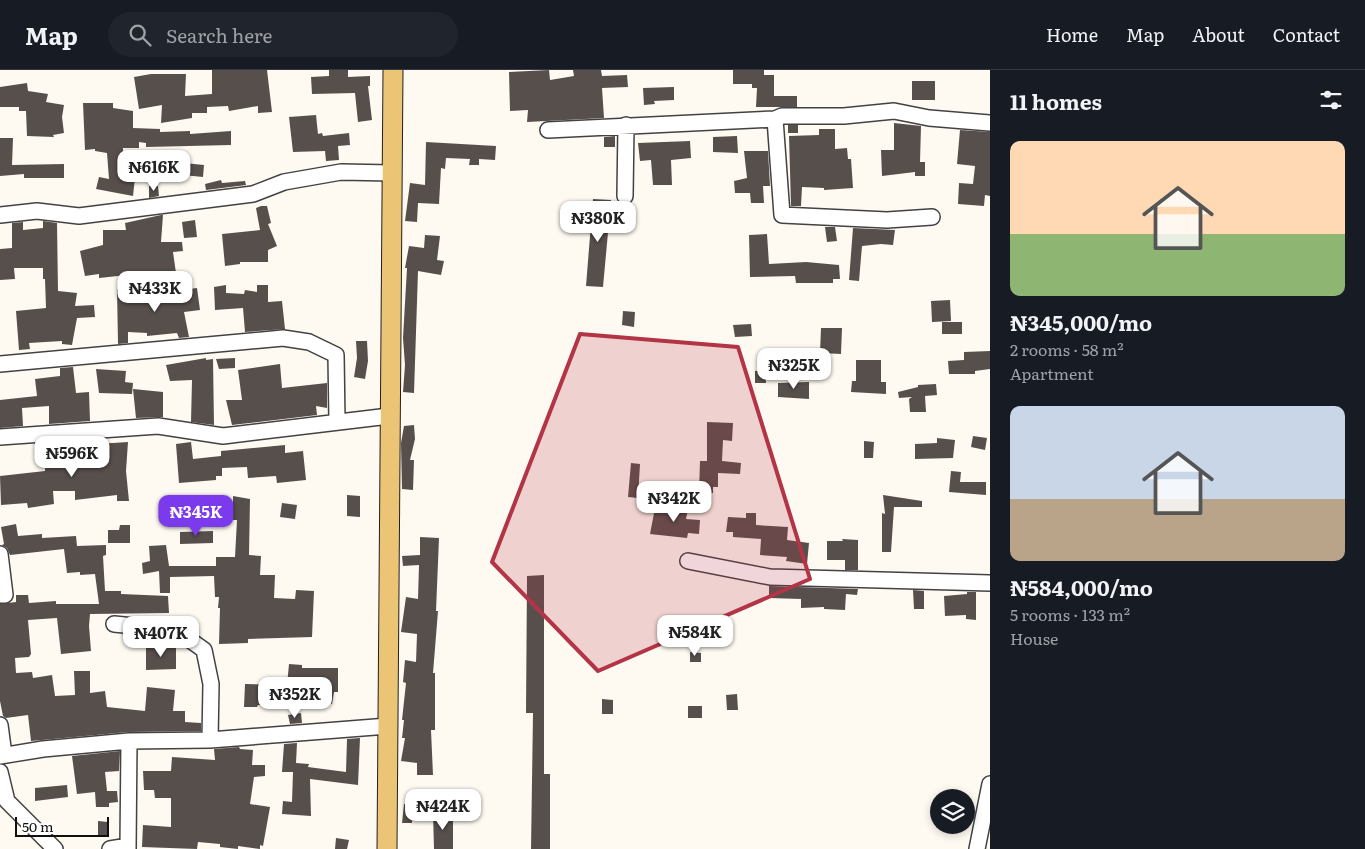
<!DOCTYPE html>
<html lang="en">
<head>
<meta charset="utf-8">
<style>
	body { margin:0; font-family:Literata,serif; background:#20242c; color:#f1f3f6; height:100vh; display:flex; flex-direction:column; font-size:19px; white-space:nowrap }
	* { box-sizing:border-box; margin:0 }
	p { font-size:16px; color:#9ea1a6 }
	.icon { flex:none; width:28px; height:28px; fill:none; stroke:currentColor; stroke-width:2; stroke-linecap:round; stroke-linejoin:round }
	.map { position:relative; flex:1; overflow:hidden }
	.panel { display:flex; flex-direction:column; background:#171b24; width:375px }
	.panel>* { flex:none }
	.fabs { position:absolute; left:930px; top:719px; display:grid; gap:10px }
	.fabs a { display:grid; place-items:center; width:45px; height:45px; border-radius:50%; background:#171b24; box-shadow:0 2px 8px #0003; font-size:25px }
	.scale { position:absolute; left:15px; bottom:12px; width:94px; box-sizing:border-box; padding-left:5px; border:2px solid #0f0f0f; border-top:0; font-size:14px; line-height:18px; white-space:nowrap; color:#0f0f0f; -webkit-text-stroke:4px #fff; paint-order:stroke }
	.price { position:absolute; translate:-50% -42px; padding:0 11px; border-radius:10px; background:#fff; color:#222; font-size:16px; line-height:32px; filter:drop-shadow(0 1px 2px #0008) }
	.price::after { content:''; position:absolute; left:50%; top:30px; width:15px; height:11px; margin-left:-8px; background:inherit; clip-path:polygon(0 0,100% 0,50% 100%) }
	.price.current { background:#7c3aed; color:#fff }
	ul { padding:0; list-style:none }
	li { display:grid; align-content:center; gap:10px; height:265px; padding:0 20px }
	li span { display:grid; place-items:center; height:155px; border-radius:10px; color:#555 }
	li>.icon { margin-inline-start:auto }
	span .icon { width:90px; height:90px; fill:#fffc; stroke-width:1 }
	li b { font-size:21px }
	h2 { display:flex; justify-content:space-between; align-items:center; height:60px; padding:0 20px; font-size:21px }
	header { display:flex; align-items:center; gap:30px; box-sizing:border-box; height:70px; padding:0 25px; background:#171b24; border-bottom:1px solid #363941 }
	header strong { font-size:24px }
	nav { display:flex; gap:28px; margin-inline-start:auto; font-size:18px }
	.search { width:350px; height:45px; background:#20242c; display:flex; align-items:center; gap:12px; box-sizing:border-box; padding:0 18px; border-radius:28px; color:#9ea1a6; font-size:19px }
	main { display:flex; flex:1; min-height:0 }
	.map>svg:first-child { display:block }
	.building { fill:#574f4c }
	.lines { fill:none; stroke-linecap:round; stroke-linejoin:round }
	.minor-casing { stroke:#424242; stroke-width:18 }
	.major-casing { stroke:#202020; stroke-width:21 }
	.minor { stroke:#fff; stroke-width:15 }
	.major { stroke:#ebc475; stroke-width:19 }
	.marked { fill:#b23445; fill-opacity:0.2; stroke:#b23445; stroke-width:4; stroke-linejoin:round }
</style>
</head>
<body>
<header>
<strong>Map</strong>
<div class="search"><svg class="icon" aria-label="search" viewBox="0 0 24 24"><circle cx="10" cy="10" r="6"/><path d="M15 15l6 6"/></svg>Search here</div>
<nav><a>Home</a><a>Map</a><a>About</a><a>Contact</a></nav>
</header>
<main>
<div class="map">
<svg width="990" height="779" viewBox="0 0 990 779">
	<rect width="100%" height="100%" fill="#fefaf2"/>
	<path class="building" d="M212,0H267L272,42L258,43V36L229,41L228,36L207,37V43H192V48L161,53L162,35L139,39L134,7L151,4H186L185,26L212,24Z
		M329,0H348V7L370,6V16H368L372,50L358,52L355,23L312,24L311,7L329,6Z
		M549,0L550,10L574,6L573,0H601L602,6L627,5L628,17L602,18L604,48L527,52L528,40L510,41L509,2Z
		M733,0H764V5H774V26H797V37H756L757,18H752V14H733Z
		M912,11H935V30H912Z
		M27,13L28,21L48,24L46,32L64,35L62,47L64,63L53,65L54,67L27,66L26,41H19V37H0V17Z
		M674,17V30L654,31L655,34L644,35L643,18Z
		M83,33H113V38L133,41V58L160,59V62L190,61V64L231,61V75L146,77V73L139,72V78H123V88L137,89L133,126L96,119L99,107L109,109L107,83L95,81V79L85,80Z
		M316,45L318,64L322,63L323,66L349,63L350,75L338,76L339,90L326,91L325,81L293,82L289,47Z
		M894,53L921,56L920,92H925V106H915V102L882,106L881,80H894Z
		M788,55H798V63H788Z
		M819,59H835V79L847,78L848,89H851L853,118L824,120V118L802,117L801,136H791L789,66L819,65Z
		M960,60L990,62V126L985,125L984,136L958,134L959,113L973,114L975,96L957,94Z
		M615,66V77H604V67Z
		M737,66L738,83L713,82V67Z
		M0,68H13L12,95L64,94V108H24V104L0,106Z
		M690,71L691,88L671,90L672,115H653L651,90L640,91L638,73Z
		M426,72L496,76L495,90L479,89V95H469L470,89L446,88L445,99L441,98L439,134L418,133L417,152L405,151L410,113L425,115Z
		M744,81H768L770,116H763L764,133H751L750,123H735L734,111L747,108Z
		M184,93L204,95L203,107L183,105Z
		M221,110L222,113L245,111L246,115L206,120L205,114Z
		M149,116H158L159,126L149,128Z
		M593,129L611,130L603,217L586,216Z
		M261,136H267L271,153L268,154L277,176L268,180V192H240V194L225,196L222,164L260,160L256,138Z
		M161,145H163L161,172H182L183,181L173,182L176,203L137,202V204L99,208V204L85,206L80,181L103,175V160H126L125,153Z
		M195,150L197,167L184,168L182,152Z
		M43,151L57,153L58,221L77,223L75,236L94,235L95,247L77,248L72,275L62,274V271L29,273L30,279L19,280L16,241L46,238L45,209H43V198H14L15,209L0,210V179L12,178V153L23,152V160L43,158Z
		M825,157H835L837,171L827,172Z
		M853,158L895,160L893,175L881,174L862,176L859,211L849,210Z
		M767,164L769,194L806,192L839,195L840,209H833V213H796L795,206L750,207L749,165Z
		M425,165L440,166L437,190L444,191L441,205L418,201L414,323L403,322L405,295L403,268L407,198H405L409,176L424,178Z
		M226,215V223L244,224L245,220L257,222V215H268V232L282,231L285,259L245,262L243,238L215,240L214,217Z
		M197,218L200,240L184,242L189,267L179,268L177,263L147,266V263L128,262V273L118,274L117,219L164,225V222Z
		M950,230L951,251L932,252L931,231Z
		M623,241L635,242L634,257L622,255Z
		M942,252H962V264H942Z
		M751,254L752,266L735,267L733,255Z
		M821,258H842L841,284L820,283Z
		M356,271H367L368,291L365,309L354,307L357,288Z
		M990,281V299L975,301V304H949L948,291L964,290V282Z
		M206,288V290L213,289L214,355L191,352L192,310L170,311L166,295Z
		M235,288V298L219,299L216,289Z
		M856,290H881V312H886V324L851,322L852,311H856Z
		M280,294L282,318L327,313V338L316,336L317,345L232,355L226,330H242L238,300Z
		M73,297L76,323L89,322L90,351L49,354V336L22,338L23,356L0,358V330L37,326L35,309L60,306V298Z
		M96,299L126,301L125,312L133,313L132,324L99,323Z
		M765,300L766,313H755V301Z
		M809,312V329L778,327V313Z
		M936,314L937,325L925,326L926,342H910L909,329L912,327L899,328L898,322L918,317V315Z
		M133,319L163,322V347L136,348Z
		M707,352L733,353L732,371L723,370L722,391L741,393L740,404L718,403V417H713V423H699L700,391H707Z
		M414,355L415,369L410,390H414L413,420L402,419L401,373L404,356Z
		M973,366L987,368L985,380L971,377Z
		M937,368L955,370L953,388L915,389V374L937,373Z
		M864,371L874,372L873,388H864Z
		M128,372L126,401L129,431H117V425L75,430V421H53L54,434L28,438L27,433L1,435L0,406L45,401V392L84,393L82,375Z
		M191,372L193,389L221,386V381L285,375V383L303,381L306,410L277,413L276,406L248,408L247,397L222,398V406H216V410L179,413L176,374Z
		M631,393L640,394L638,428L628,427Z
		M951,401L961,402L960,412H986V425L949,422Z
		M347,425L360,426V447L347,446Z
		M883,425L922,431V437H894L891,482H882V443L885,444Z
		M233,426L250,429L249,485L261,486L260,505H275L274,528L295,529L296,520L314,521L312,567L248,569V573L219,574L220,538H218L219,527H215L214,506L170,507V523H160L159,501L143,504L142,493L150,491L149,476L166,475L169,496H216V487H235L237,450H233Z
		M282,433L297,435L295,449L280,447Z
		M673,437L688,439L686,449L700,450L699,464L688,463L687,468L650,464L655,438L672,440Z
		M746,443H756V455L788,457L787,470L809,473L807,494L786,491L787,487L760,485L761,469L733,467V462H726L728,447L746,448Z
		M16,454L18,466L42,464V468L76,466L77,476L106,475V485L103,486L105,521H121V524L168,526L169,543L90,544L89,556L91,581L61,584L57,548L28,550L31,584L29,587L15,588L16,603L32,602L33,608L52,605L55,626L75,625L74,601H90V623L105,621L107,637L145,641L147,617L175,620L173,641H185V652L201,653V661L128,662L31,671L28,645L6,648L3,646L0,631V534L16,532V525H28L29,533L56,531V534H99L95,504L80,505V502L67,503L64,479L10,485L7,478L2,475L4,474L1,457Z
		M120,455H130V473H108V460H119Z
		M213,461V473L180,474V462Z
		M420,467L439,468L436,541H438L433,603H435V660H431L433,705H417V693L401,691L405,668H402L404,650H402L406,613L403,612L405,590L416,592L417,564L401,562L406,527L418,529L419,495L403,496L402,486L420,485Z
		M842,469L858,470V500H845V490H827V471H843Z
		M544,505V704H550V779H531L533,643H526L527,506Z
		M769,516L858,519L857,525L846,524L845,540L824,539V537L801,538V529L769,528Z
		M913,520L924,521V539H914Z
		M967,522H976V550L966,549V545L945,546L944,526L967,524Z
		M146,577H176V599L146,600Z
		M690,582L701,583V592H690Z
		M289,594L302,595V598H338V622H334L332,634L310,631L311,624L291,621L290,636L258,635L257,637H244L245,614L287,615Z
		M737,624L738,640H727L726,625Z
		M602,629L613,630V644H602Z
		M688,636H702V648H688Z
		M301,643L302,653L290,654L288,645Z
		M360,668L358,715L310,709L311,746L282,744L283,731L292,732L293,702H282L284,674L297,673L296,693L309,694L308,697L346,702L347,669Z
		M239,677L240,679L253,680L252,695H265V706L254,707L250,734L270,737L263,776L260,775V779L238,776V779L220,777V774L198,772L197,779L142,777L143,755L171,757V728H155L154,720H144L143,701H171L172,687L215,690L214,679Z
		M120,681L119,701L105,702L107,721H117L118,732L109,733V737H96L95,722L77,724L72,686Z
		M67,715L68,727L35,731V718Z
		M404,734L413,735L412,753H402Z
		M433,743H453V779H434Z
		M98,751L108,752V765H98Z
		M336,768L349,770L347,779H335Z"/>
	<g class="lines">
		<defs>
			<path id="minor" d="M775,49L782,145L887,150L932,147
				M548,60L775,49L782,46H844L894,41L929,48L990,53
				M625,126L626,55
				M0,145L37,141L79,146L253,124L284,112L341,102L392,103
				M0,294L283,268L309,272L336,285L337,352
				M0,367L158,356L223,366L389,346
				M0,484L5,525H0
				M688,491L770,507L990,513
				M114,554L176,560L204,580L211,614L210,670L388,656
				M0,655L4,685
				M0,686L43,679L129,671L210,670
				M0,702L7,731L55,779
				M110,779L128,776
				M128,779L129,671
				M977,779L990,714"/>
			<path id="major" d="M387,779L393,0"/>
		</defs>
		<use href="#minor" class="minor-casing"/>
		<use href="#major" class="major-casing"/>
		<use href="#minor" class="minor"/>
		<use href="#major" class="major"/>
	</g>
	<path class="marked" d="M580,264L738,277L810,509L598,601L492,492Z"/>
</svg>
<div class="fabs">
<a><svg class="icon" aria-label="layers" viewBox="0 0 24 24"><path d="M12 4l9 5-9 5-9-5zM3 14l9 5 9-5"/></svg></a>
</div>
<div class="scale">50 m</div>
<b class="price" style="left:154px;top:122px">₦616K</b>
<b class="price" style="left:598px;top:173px">₦380K</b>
<b class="price" style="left:155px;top:243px">₦433K</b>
<b class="price" style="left:794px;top:320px">₦325K</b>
<b class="price" style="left:72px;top:408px">₦596K</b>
<b class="price" style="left:674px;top:453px">₦342K</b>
<b class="price current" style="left:196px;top:467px">₦345K</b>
<b class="price" style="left:695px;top:587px">₦584K</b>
<b class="price" style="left:161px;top:588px">₦407K</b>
<b class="price" style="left:295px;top:649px">₦352K</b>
<b class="price" style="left:443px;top:761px">₦424K</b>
</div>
<section class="panel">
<h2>11 homes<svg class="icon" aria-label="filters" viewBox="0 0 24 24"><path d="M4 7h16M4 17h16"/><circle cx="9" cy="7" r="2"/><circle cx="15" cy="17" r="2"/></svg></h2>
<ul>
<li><span style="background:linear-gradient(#ffd9b3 60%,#8fb573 0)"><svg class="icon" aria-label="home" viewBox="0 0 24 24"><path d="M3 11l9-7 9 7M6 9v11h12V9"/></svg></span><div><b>₦345,000/mo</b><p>2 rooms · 58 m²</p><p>Apartment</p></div></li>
<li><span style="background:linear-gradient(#c9d6e8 60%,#b9a48a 0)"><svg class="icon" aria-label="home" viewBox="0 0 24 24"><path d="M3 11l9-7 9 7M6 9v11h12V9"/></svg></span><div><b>₦584,000/mo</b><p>5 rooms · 133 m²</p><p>House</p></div></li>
</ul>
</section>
</main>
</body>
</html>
